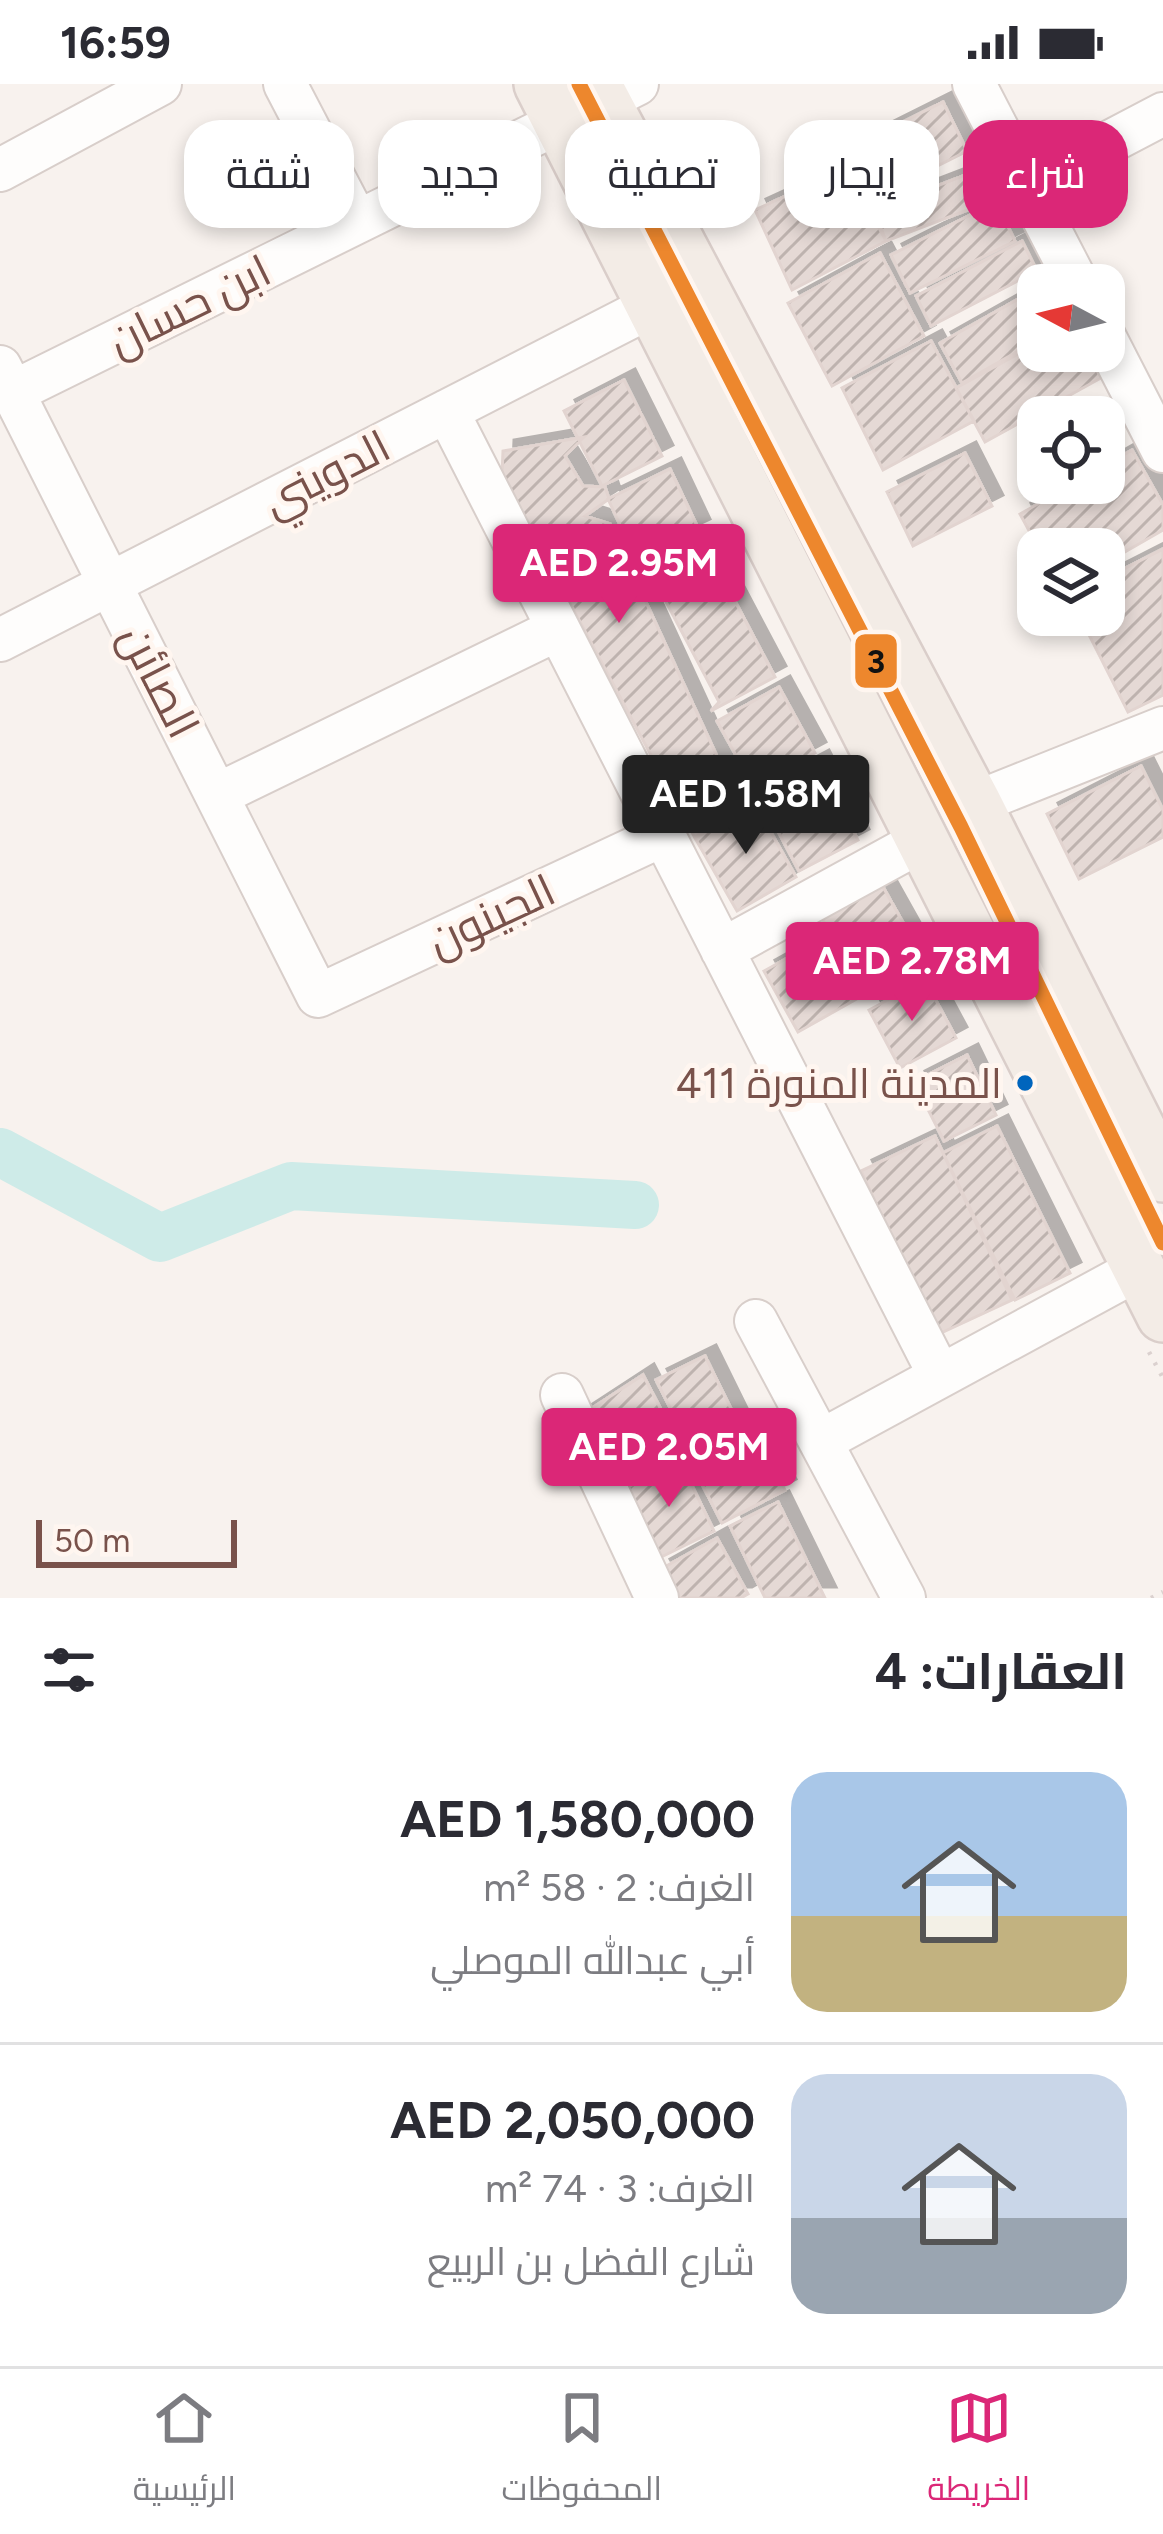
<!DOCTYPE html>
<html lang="ar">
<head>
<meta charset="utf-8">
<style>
	body { margin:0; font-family:Figtree,Cairo,sans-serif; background:#f2f2f3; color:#2b2b33; direction:rtl; height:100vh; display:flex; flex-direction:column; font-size:45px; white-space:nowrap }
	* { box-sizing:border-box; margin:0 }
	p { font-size:39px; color:#7c7c81 }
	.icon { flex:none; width:66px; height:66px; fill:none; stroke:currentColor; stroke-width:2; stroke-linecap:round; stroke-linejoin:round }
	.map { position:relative; height:1514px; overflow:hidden; direction:ltr }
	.sheet { display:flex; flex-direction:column; background:#fff; flex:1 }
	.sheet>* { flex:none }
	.guide { position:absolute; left:36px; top:36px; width:1092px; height:108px; direction:rtl; display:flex; gap:24px }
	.needle { width:78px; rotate:277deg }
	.fabs { position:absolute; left:1017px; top:180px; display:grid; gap:24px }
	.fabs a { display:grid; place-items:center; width:108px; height:108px; border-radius:24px; background:#fff; box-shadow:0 6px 18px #0003; font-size:60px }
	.scale { position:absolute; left:36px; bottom:30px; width:201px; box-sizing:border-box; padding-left:12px; border:6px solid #79524b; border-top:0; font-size:33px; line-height:42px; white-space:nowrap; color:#79524b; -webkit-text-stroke:9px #fff6f0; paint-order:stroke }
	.price { position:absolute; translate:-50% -102px; padding:0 27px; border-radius:12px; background:#db2777; color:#fff; font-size:39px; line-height:78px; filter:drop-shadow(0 3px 6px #0008) }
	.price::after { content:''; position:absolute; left:50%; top:72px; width:36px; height:27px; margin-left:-18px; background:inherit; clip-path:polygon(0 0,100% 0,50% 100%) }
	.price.active { background:#222; color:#fff }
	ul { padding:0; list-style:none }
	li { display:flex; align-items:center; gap:36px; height:300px; padding:0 36px }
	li+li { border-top:3px solid #e1e1e2 }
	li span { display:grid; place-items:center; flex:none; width:336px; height:240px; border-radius:36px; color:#555 }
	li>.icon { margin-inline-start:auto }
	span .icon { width:144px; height:144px; fill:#fffc; stroke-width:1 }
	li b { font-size:51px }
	h2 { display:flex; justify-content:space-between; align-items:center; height:144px; padding:0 36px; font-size:51px }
	.pill { padding:0 42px; border-radius:36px; background:#fff; box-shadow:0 6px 18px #0003; font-size:42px; line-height:108px }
	.pill.active { background:#db2777; color:#fff }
	.status { display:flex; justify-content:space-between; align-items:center; height:84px; padding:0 60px; background:#fff; direction:ltr }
	.status svg { height:33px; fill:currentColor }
	.menu { display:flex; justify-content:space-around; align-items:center; height:168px; border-top:3px solid #e1e1e2; background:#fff; font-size:33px; color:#7c7c81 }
	.menu a { display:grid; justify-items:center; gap:6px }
	.menu .active { color:#db2777 }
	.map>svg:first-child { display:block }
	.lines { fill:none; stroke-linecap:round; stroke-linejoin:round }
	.river { stroke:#ceebe8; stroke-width:48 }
	.building { fill:url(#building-hatch); stroke:#e2d4d0; stroke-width:3; filter:url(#shadow) }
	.minor-casing { stroke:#d8ceca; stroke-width:46 }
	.major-casing { stroke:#daceca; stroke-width:56 }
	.path { stroke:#dbd1cf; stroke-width:4.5; stroke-dasharray:3 9; stroke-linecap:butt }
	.minor { stroke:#fefdfc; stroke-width:42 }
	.major { stroke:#f3ece6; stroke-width:51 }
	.metro-1-casing { stroke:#fff6f0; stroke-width:24 }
	.metro-1 { stroke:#ed872d; stroke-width:15 }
	.bus-dot { fill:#0065bd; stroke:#fff6f0; stroke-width:4.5 }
	.labels { text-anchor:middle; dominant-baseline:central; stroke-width:10; stroke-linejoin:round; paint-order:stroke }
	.bus-label { font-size:42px; fill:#79524b; stroke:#fff6f0; text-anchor:end }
	.street-label { font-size:45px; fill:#79524b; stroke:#fff6f0 }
	.line-badge { stroke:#fff6f0; stroke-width:4.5 }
	.pale-badge-label { font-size:33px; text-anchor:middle; font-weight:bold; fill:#111 }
</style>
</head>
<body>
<div class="status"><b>16:59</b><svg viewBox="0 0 49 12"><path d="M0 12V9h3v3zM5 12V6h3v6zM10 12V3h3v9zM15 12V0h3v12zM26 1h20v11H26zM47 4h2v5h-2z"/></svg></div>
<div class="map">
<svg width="1163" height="1514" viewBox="0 0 1163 1514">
	<defs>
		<pattern id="building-hatch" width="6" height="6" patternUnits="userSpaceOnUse" patternTransform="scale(3)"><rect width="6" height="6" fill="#e5d9d5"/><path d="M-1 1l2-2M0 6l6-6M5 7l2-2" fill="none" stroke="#beb3af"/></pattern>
		<filter id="shadow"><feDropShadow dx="11" dy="-11" stdDeviation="0" flood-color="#0004"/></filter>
	</defs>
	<rect width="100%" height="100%" fill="#f8f2ee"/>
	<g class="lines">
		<path class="river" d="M0,1068L160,1154L291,1102L635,1121"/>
	</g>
	<path class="building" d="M943,18L967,67L874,114L868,124L841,69Z
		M847,84L886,157L792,206L755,126Z
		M968,90L994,116L886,157L874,126Z
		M996,118L1015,157L910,209L891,171Z
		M1022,157L1037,187L931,242L916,212Z
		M880,169L924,252L832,302L788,219Z
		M1038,204V256L962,299L940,259Z
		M931,257L974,337L883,386L842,304Z
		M1038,259V267H1087L1101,294L985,358L956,304Z
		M624,296L662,372L602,402L564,327Z
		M584,353L565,372L583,402L605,403L609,415L585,432L610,440L727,694L745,708L730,728L712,737L695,754L502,391L503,367Z
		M1132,366L1163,421V446L1104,480V465H1039L1020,430L1075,399H1104V382Z
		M965,369L992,422L913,462L887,408Z
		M670,385L699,446L636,475L608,415Z
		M1163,465V611L1128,628L1079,531H1104V495Z
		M709,468L775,593L711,627L719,618L655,497Z
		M779,603L815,669L753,702L717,637Z
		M818,677L858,756L799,787L758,709Z
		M1141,682L1163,726V753L1079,795L1047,730Z
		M755,720L796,793L737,827L695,754Z
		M878,794L925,878L865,912L818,827Z
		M829,851L862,912L798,948L764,887Z
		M925,896L956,954L900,984L869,926Z
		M967,971L996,1031L944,1057L914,998Z
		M997,1042L1070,1189L1015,1216L943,1069Z
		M935,1052L1012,1216L939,1250V1255L861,1087Z
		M705,1272L739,1341L691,1365L656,1296Z
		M643,1291L679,1360L610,1398L577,1334Z
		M753,1342L785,1406L722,1439L689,1375Z
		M680,1377L714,1447L657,1475L624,1405Z
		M778,1418L825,1514H765L730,1442Z
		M717,1454L748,1510L741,1514H675L659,1486Z"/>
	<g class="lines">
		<defs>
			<path id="minor" d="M285,0L357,138
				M974,0L1078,201
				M603,17L637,0
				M0,86L160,0
				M1026,102L1163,30
				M1104,252L1163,367
				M0,283L318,912L663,751
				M13,308L560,38
				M447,327L940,1292
				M0,556L652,222
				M217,711L558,545
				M975,719L1163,644
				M722,866L923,756
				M756,1237L904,1514
				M562,1311L657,1514
				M821,1357L1140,1184"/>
			<path id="major" d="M540,0L1163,1232
				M595,0L975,719L1163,1092"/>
		</defs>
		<use href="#minor" class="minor-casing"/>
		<use href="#major" class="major-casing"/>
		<path class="path" d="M1149,1268L1163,1294
			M1151,1514L1163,1508"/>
		<use href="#minor" class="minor"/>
		<use href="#major" class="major"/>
		<defs>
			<path id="metro-1" d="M579,0L961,743L1163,1159"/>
		</defs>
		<use href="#metro-1" class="metro-1-casing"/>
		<use href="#metro-1" class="metro-1"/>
	</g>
	<circle class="bus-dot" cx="1025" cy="999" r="10"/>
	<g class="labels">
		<g class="bus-label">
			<text x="1002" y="999">المدينة المنورة 411</text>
		</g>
		<g class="street-label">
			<text transform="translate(189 221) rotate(-26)">ابن حسان</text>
			<text transform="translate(326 389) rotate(-27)">الدويني</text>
			<text transform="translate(160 597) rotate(63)">الصائن</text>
			<text transform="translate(491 831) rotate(-25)">الجينون</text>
		</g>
	</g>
	<rect class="line-badge" x="853" y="548" width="46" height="58" rx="12" fill="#ed872d"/>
	<g class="pale-badge-label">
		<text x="876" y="589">3</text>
	</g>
</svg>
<div class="fabs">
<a><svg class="needle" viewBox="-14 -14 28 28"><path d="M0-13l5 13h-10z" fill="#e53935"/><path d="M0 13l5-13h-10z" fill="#7c7c81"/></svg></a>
<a><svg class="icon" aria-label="locate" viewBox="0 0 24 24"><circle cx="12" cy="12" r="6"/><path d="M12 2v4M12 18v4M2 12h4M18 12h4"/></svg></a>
<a><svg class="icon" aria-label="layers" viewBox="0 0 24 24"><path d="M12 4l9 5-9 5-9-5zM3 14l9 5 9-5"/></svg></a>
</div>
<div class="scale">50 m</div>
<b class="price" style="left:619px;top:542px">AED 2.95M</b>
<b class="price active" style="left:746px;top:773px">AED 1.58M</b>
<b class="price" style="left:912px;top:940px">AED 2.78M</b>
<b class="price" style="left:669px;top:1426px">AED 2.05M</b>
<div class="guide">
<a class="pill active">شراء</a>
<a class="pill">إيجار</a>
<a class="pill">تصفية</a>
<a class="pill">جديد</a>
<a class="pill">شقة</a>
</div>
</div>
<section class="sheet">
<h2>العقارات: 4<svg class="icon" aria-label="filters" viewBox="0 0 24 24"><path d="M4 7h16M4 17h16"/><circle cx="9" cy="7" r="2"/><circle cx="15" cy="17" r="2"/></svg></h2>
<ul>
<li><span style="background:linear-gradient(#a9c7e8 60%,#c2b280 0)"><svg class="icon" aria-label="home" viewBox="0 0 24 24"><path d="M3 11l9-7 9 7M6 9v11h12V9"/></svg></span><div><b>AED 1,580,000</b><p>الغرف: 2 · 58 m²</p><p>أبي عبدالله الموصلي</p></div></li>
<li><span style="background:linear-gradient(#c9d6e8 60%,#9aa5b1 0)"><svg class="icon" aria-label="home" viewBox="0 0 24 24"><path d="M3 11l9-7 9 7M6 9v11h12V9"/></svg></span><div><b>AED 2,050,000</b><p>الغرف: 3 · 74 m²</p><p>شارع الفضل بن الربيع</p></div></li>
</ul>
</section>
<nav class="menu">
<a class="active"><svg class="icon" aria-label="map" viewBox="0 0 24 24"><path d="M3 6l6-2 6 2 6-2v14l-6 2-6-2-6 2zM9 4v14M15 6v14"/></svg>الخريطة</a>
<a><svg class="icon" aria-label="saved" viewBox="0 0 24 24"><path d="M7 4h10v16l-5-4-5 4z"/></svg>المحفوظات</a>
<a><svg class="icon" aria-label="home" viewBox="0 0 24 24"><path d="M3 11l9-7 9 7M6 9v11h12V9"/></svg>الرئيسية</a>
</nav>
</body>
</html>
